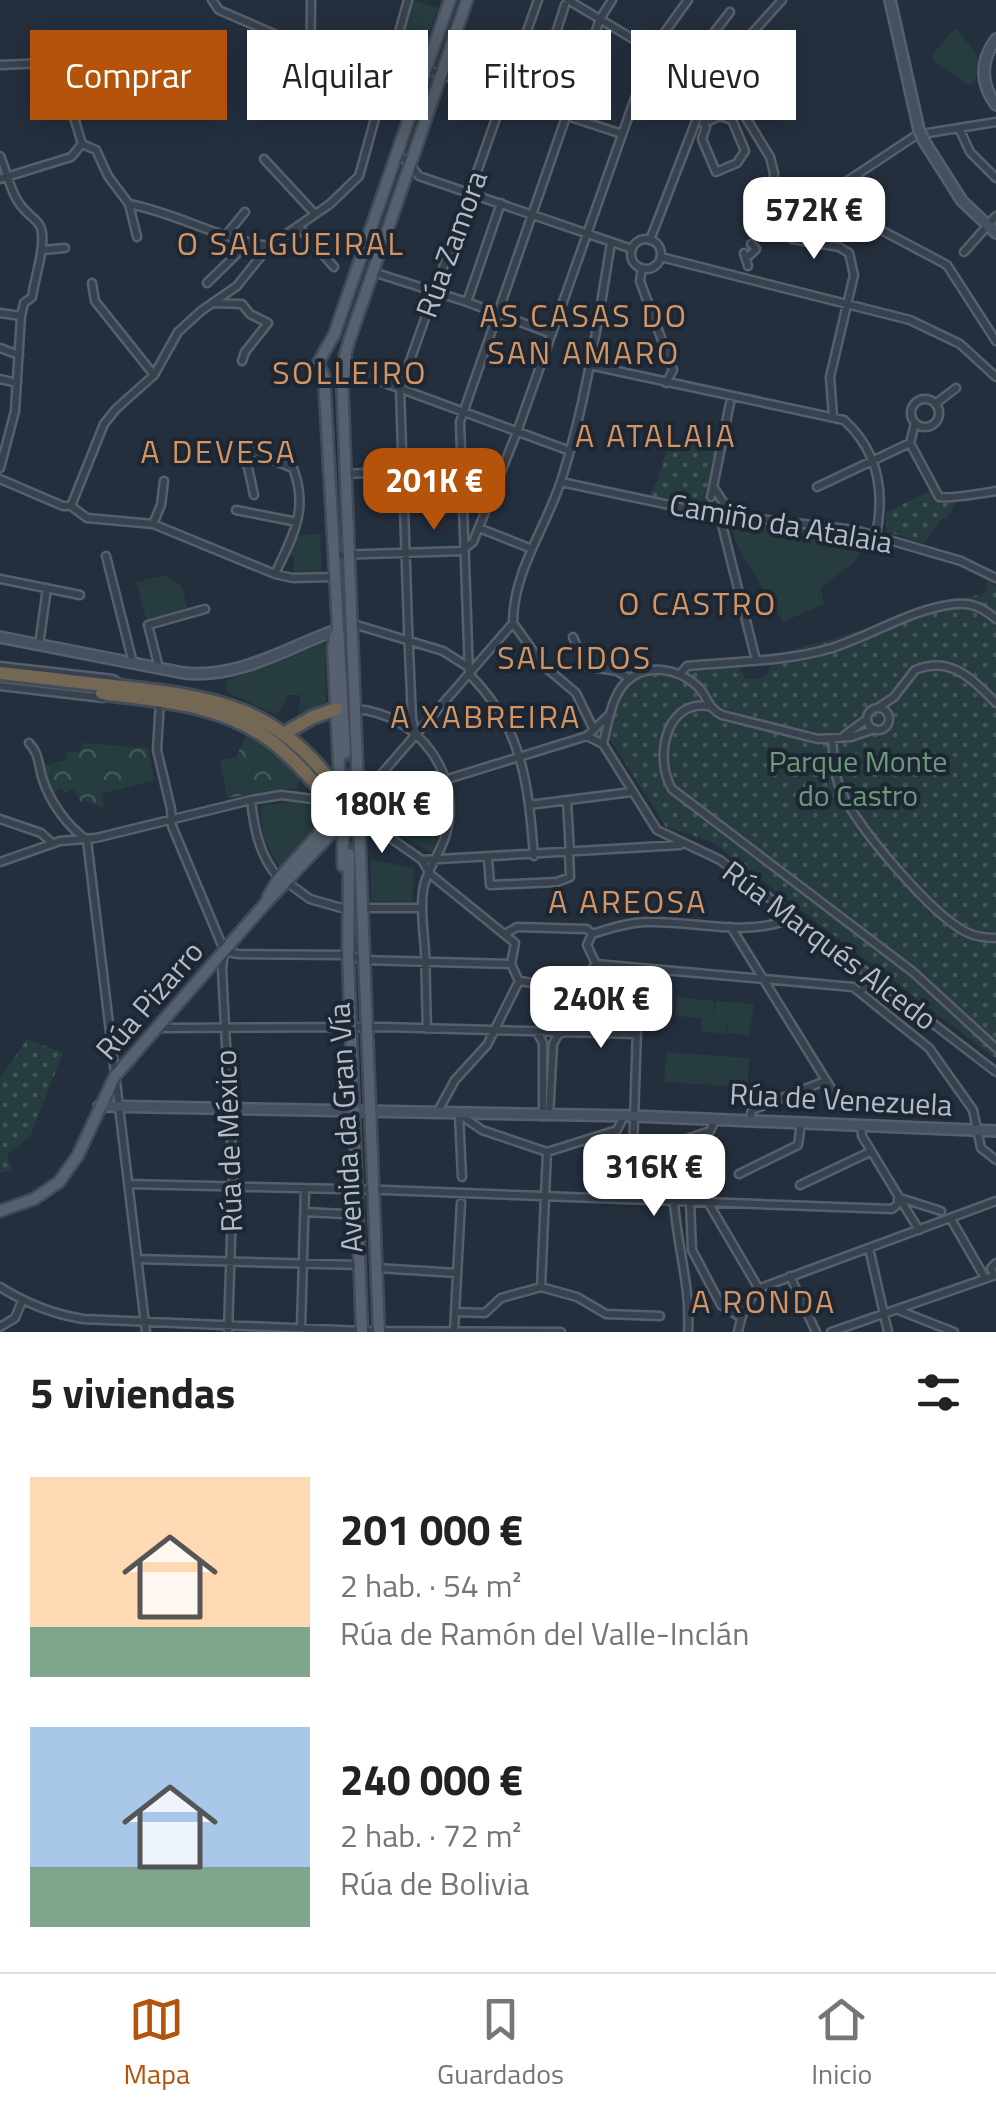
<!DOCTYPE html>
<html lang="es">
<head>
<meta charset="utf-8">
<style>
	body { margin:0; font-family:"Titillium Web",sans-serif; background:#f2f2f2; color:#222; height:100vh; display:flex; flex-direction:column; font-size:38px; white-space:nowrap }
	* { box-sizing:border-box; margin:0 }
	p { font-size:32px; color:#767676 }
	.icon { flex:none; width:55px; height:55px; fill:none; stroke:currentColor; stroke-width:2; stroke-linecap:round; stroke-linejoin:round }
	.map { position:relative; height:1332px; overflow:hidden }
	.sheet { display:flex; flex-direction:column; background:#fff; flex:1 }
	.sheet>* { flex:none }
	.banner { position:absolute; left:30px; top:30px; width:938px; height:90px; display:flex; gap:20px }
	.price { position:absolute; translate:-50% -85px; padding:0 22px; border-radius:20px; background:#fff; color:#222; font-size:32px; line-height:65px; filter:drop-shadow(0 2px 5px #0008) }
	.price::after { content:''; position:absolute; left:50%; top:60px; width:30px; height:22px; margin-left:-15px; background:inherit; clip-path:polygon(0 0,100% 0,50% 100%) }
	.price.active { background:#b45309; color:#fff }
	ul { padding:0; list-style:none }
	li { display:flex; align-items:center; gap:30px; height:250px; padding:0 30px }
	li span { display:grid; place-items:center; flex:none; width:280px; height:200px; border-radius:0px; color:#555 }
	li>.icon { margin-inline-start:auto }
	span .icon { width:120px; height:120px; fill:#fffc; stroke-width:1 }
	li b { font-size:42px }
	h2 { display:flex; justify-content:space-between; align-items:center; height:120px; padding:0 30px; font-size:42px }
	.tag { padding:0 35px; border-radius:0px; background:#fff; box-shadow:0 5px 25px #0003; font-size:35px; line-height:90px }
	.tag.active { background:#b45309; color:#fff }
	.tabs { display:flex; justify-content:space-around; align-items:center; height:140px; border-top:2px solid #e0e0e0; background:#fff; font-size:28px; color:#767676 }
	.tabs a { display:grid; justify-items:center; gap:5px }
	.tabs .active { color:#b45309 }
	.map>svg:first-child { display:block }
	.green { fill:#263c3f }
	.forest { fill:url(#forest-crowns) }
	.park { fill:url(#park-dots) }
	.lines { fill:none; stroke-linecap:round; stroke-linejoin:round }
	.primary-tunnel { stroke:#3a4453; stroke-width:10; stroke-dasharray:10 5; stroke-linecap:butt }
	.street-casing { stroke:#565f6c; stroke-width:11 }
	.secondary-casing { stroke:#565f6c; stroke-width:14 }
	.primary-casing { stroke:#414a57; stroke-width:15 }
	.highway-casing { stroke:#434c59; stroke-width:18 }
	.street { stroke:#38414e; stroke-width:6 }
	.secondary { stroke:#465061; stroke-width:9 }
	.primary { stroke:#56606e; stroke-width:10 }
	.highway { stroke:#746855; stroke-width:12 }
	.secondary-bridge-casing { stroke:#565f6c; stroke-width:14; stroke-linecap:butt }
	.secondary-bridge { stroke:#465061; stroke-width:9 }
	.labels { text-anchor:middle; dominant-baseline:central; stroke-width:8; stroke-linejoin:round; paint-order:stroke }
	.street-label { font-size:30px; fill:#b4bcc9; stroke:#1d2633 }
	.park-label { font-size:30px; fill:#6b9a76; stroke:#1d2633 }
	.neighbourhood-label { font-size:32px; letter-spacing:2.5px; fill:#d59563; stroke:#1d2633 }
</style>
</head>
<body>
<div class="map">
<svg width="996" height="1332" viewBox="0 0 996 1332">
	<defs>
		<pattern id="forest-crowns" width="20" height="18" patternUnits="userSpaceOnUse" patternTransform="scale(2.5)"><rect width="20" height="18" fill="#263c3f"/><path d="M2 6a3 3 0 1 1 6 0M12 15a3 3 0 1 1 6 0" fill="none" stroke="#435659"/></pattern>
		<pattern id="park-dots" width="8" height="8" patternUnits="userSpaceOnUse" patternTransform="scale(2.5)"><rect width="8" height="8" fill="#263c3f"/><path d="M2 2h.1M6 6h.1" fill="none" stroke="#435659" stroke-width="1.8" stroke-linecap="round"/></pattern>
	</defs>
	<rect width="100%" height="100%" fill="#242f3e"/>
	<path class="green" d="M412,0L438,8L422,52L400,45Z
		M956,28L978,56L975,82L968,85L933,61L934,52Z
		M727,517L854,536L869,542L853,563L821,588L824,604L783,622L738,547Z
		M320,534L322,572L294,573V556L288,555L296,535Z
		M166,575L182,586L188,611L147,622L136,582Z
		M325,643L326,702L298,715L301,695H288L277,715L226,692V681Z
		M439,789L443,793V822L432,853L385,826L388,805Z
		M290,802L312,805L311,820L317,830L281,870L263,837L260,806Z
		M371,860L414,868L412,902L371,901Z
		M677,997L714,1001L713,1021L716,1001L754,1004L749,1036L728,1033V1021L726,1034L701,1031V1018L675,1016Z
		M666,1052L749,1058L748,1087L664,1082Z"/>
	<path class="forest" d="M246,736L274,753L300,779L296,788L227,798L220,760L236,757Z
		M83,743L148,748L154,780L102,794L104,808L84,800L81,802L73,789L65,793L61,788L53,793L43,766L66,760V753L81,751Z"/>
	<path class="park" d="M670,439L715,448L704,505L649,496L658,479Z
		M929,491L943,503L956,502L946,519L942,518L925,543L887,532L886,513Z
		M988,580L996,588V1059L712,842L666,827L608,736C614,714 618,687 641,676L738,666L746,679L762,678L769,671V655C843,640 912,610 986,593Z
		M27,1039L63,1053L30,1137L7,1155L12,1170L0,1173V1078Z"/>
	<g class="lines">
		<path class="primary-tunnel" d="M351,752L355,853
			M330,828L347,799"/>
		<defs>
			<path id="street" d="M212,0L219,10L311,50
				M568,0L735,100L770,157L774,173L771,210L782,232L792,239L839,247L849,253L854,275L830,377L833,416
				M529,37L551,47
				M537,52L548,57
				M695,57L730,12
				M0,65L46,63L59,67L82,144
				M427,70L622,134
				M543,73L565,5
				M310,104L311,0
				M720,116L732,120L745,151L737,163L716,172L702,139L706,127L703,123L705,117L709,121Z
				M959,128L970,152L996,178
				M928,133L996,122
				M82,144L96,150L108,176L129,204C177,213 221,240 269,246
				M0,156C7,172 11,195 23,208C30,217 41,221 42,233C44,253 35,276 32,297L24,303L21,316L15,411L0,468
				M264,159L315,214
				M395,159H406L419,176L632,249
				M0,179L71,157L82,144
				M772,190L793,217L779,227
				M828,194L883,231L947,265L996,341
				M129,204L137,237
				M793,217L915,136
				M298,226L334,267
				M227,234L245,212
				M631 254a15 15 0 1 1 30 0a15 15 0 1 1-30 0Z
				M650,240L713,77L782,0
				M42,250L65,248
				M964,252L996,216
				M744,253L748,266
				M750,255L756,249L751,244
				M661,257L910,320L960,344L996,377
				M642,268L640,281L673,370L666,383
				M373,272L467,302L552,334
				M92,283L95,301L154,375
				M207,283L248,243
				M467,302L501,203
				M213,303L242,304L250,314L268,323L245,352L242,361
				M0,313L21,316
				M0,348L19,355
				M589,365L844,420C878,451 885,492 876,535
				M347,369L570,451
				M0,379L17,383
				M911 413a14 14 0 1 1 28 0a14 14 0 1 1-28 0Z
				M935,404L956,388
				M915,423L910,443L939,497C950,499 983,493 996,491
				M346,474L460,468
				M0,479L63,506H71L87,518L153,524L275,574L293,578L333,577
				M561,482L707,513L855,530L961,561L996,578
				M817,487L910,443
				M714,488L727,508
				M254,495L246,458L249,451L293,468C309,510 293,535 275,574
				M711,497L730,403
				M71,506L104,424L116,409L154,375L178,332L201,311L237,286L269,246L330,204L359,176L408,0
				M236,510L297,522
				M719,513L756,660
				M153,524L161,505L164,481
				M479,528L532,549
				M463,550L473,542L517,432L652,50L688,0
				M334,555L463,551
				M106,556L133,663
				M0,579L80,595
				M350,623L443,651L468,667
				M513,623L543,665L576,693L594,730
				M573,637L585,666L617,671L630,679
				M39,645L47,588
				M0,666L113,679L121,684
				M159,668L148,625L205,609
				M681,673L687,666C735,661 785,662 832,648C873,635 911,609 955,604C972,602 983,608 996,619
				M469,674L460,422L600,19L612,0
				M469,674C523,728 528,783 534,856
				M0,686L103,698
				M160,701L157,750L171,809L172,826L224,950
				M708,706C665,700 654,759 672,789L913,972L996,1048
				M879,707L894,697L915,670C951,655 972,679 996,703
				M867 719a11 11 0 1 1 22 0a11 11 0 1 1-22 0Z
				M356,709C418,714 463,774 446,834C441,853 425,872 423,891C420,910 424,932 425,952C426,978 426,1003 427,1029
				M416,734L412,719L408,626L400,389L538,0
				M845,735L867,719
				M587,736L603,744L657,830L720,860L996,1072
				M832,740C834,757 834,777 842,793C860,830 930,913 966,932C976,937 985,938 996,938
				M29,743C40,754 38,766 43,780C50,802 68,827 86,839
				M603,743C608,724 611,698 625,683C644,662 678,668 697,686C708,696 706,707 722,715L818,739L851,737L875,729
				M365,793L513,623C513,570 547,527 562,478C586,402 598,321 611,243
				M251,800C254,828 259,855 278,877
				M567,801L570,853
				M370,803L587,736L610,714
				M529,805L631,792
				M0,819L41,833L52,843
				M366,821L422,860L430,874L515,943L511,964L519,981C553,985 571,999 596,964
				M87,840L146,1332
				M488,858L490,885L557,882L570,877L569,853
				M422,860L680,845
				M0,862L60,841L96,838L251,800L281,795L328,801
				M288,883L310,899L345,909
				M364,908H422
				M731,927L842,1106
				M505,934L517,927L587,929L592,934
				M592,934C608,929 629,922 646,922C694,920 749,939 794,917
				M592,934L587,945L596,964
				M224,951L238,954L348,955L363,960L511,964
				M224,952L222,969L233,1177L228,1332
				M596,964L853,987L929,1048L973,1110L981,1148L996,1160
				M860,992L874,979
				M548,1012L549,1030
				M158,1028L384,1027L637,1034
				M537,1032L543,1043V1116
				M437,1113L455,1080L487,1045L519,981
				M459,1114L482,1130L547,1152L617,1130L624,1116
				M459,1115L462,1177
				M549,1116L553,1044L558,1035L565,1031
				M749,1122L752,1110L825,1081
				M861,1125L862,1136L919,1230
				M739,1174L798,1145L801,1123
				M632,1180L639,969
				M694,1180L675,1143L710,1131L715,1120
				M128,1184L384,1190L892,1209L898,1204V1198
				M800,1185L870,1152
				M900,1198L941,1211
				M674,1202C677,1246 691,1287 688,1332
				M690,1202L692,1250L721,1305L740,1317
				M709,1204L759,1289
				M305,1212L344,1214
				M951,1219L985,1278
				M869,1248L888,1332
				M137,1259L359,1265
				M377,1268L457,1273
				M994,1275L991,1268L996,1263
				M790,1276L816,1332
				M0,1287C27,1304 52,1314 83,1319L362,1331L561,1332
				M541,1287L547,1152
				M898,1310L954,1332
				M455,1312L485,1313L501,1298L541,1287L577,1297L606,1314L660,1316
				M0,1327L15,1318L22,1301
				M301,1328L305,1190
				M454,1331L461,1203
				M738,1332C741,1315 748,1297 763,1287L996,1201
				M831,1332L996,1275"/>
			<path id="secondary" d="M890,0L919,130
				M996,39C980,61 980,83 996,105
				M924,141L962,201L996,233
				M0,637L184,673C239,679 286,648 336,630
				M99,1106L634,1116L996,1131"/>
			<path id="primary" d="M335,636L333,648L340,787
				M345,753L324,376L318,363L334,335L450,0
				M327 808a22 22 0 1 1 44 0a22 22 0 1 1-44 0Z
				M358,788L342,379L348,366L345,355L349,341L467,0
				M359,827L379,1332
				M349,854L348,955L362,1332
				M343,866V829
				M268,897L279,878L331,820
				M0,1211L34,1199L59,1182L78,1155L115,1076L263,906L338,826"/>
			<path id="highway" d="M0,673C41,677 82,683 123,687C219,698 276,707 337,789
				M102,693C159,701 217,703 267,738C290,754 309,777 329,798
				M283,734L313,717L336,709"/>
		</defs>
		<use href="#street" class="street-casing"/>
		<use href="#secondary" class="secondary-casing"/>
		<use href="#primary" class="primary-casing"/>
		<use href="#highway" class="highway-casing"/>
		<use href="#street" class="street"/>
		<use href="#secondary" class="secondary"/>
		<use href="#primary" class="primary"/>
		<use href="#highway" class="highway"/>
		<defs>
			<path id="secondary-bridge" d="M919,130L924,141"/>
		</defs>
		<use href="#secondary-bridge" class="secondary-bridge-casing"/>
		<use href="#secondary-bridge" class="secondary-bridge"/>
	</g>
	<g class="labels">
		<g class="street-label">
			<text transform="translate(451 244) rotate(-70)">Rúa Zamora</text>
			<text transform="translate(781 523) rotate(10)">Camiño da Atalaia</text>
			<text transform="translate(830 945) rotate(37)">Rúa Marqués Alcedo</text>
			<text transform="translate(149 1000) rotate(-49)">Rúa Pizarro</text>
			<text transform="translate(841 1099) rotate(3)">Rúa de Venezuela</text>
			<text transform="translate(345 1128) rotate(-93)">Avenida da Gran Vía</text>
			<text transform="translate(228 1141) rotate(-92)">Rúa de México</text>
		</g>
		<g class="park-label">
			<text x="858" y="761">Parque Monte<tspan x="858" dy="34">do Castro</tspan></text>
		</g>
		<g class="neighbourhood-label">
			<text x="291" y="243">O SALGUEIRAL</text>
			<text x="584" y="315">AS CASAS DO<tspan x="584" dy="37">SAN AMARO</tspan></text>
			<text x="350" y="372">SOLLEIRO</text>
			<text x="656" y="435">A ATALAIA</text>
			<text x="219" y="451">A DEVESA</text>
			<text x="698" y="603">O CASTRO</text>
			<text x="575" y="657">SALCIDOS</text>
			<text x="486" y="716">A XABREIRA</text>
			<text x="628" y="901">A AREOSA</text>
			<text x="764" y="1301">A RONDA</text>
		</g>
	</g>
</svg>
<b class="price" style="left:814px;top:262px">572K €</b>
<b class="price active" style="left:434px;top:533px">201K €</b>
<b class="price" style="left:382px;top:856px">180K €</b>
<b class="price" style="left:601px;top:1051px">240K €</b>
<b class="price" style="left:654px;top:1219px">316K €</b>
<div class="banner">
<a class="tag active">Comprar</a>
<a class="tag">Alquilar</a>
<a class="tag">Filtros</a>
<a class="tag">Nuevo</a>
</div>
</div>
<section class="sheet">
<h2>5 viviendas<svg class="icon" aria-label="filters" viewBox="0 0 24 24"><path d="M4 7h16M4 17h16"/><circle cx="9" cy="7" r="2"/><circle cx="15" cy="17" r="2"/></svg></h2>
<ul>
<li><span style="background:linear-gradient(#ffd9b3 75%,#7fa58c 0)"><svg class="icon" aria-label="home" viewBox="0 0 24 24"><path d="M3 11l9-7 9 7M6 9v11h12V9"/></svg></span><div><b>201 000 €</b><p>2 hab. · 54 m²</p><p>Rúa de Ramón del Valle-Inclán</p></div></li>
<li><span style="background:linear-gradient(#a9c7e8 70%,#7fa58c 0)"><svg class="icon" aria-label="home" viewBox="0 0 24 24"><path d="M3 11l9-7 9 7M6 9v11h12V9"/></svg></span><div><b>240 000 €</b><p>2 hab. · 72 m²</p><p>Rúa de Bolivia</p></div></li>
</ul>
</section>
<nav class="tabs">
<a class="active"><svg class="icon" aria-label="map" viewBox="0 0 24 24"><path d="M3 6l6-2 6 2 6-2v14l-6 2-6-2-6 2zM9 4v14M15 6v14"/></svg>Mapa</a>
<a><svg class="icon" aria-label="saved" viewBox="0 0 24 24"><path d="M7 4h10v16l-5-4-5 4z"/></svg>Guardados</a>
<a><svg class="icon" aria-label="home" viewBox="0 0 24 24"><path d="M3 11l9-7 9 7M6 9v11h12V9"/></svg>Inicio</a>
</nav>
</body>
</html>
